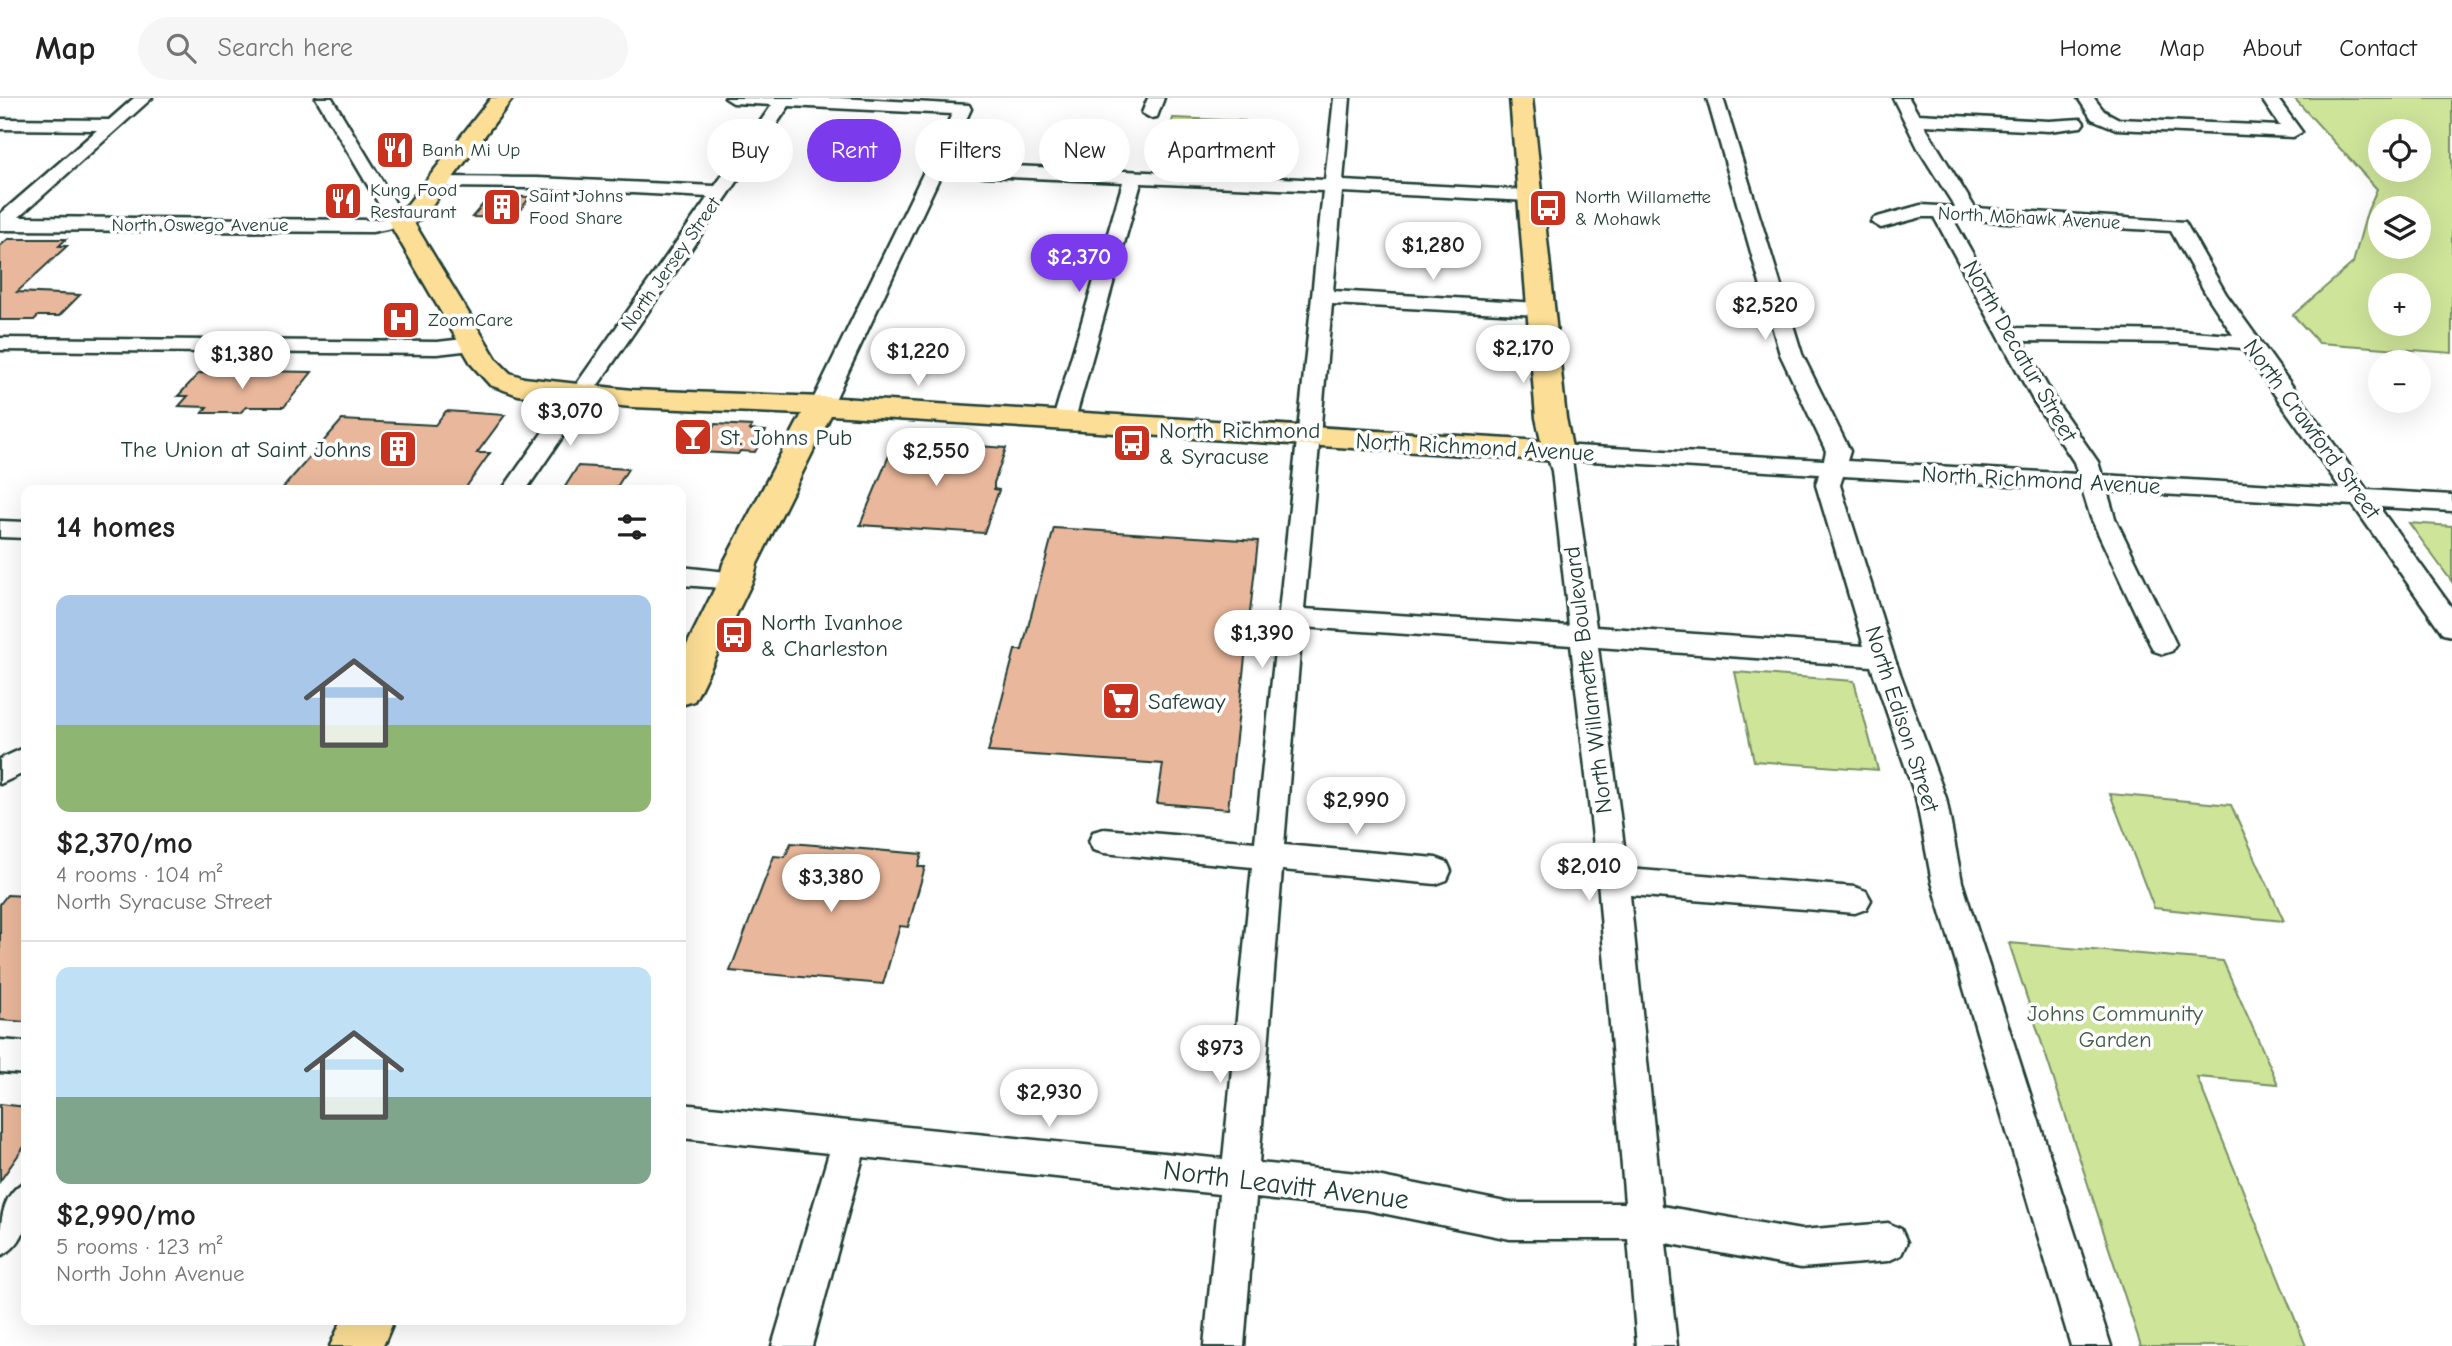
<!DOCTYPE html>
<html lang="en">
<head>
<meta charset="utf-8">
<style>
	body { margin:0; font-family:"Comic Neue",sans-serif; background:#f6f6f6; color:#222; height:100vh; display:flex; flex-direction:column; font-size:26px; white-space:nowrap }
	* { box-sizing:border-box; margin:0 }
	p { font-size:23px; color:#767676 }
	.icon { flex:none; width:38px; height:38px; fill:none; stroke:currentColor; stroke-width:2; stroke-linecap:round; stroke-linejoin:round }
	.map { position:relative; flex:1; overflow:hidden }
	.sheet { position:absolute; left:21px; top:387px; width:665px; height:840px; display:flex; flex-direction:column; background:#fff; border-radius:14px; box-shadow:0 7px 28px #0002 }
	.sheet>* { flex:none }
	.banner { position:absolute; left:707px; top:21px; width:665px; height:63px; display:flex; gap:14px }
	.fabs { position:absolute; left:2368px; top:21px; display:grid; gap:14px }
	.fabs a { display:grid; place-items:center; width:63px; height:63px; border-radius:50%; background:#fff; box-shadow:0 7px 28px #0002; font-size:35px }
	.price { position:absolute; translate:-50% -60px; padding:0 16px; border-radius:24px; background:#fff; color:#222; font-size:23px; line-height:46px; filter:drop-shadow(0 2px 4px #0008) }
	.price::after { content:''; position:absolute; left:50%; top:42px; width:21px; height:16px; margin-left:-10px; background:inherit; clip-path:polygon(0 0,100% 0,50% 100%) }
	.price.current { background:#7c3aed; color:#fff }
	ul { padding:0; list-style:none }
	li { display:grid; align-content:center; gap:14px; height:371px; padding:0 35px }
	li+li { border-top:2px solid #e0e0e0 }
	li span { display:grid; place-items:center; height:217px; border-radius:14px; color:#555 }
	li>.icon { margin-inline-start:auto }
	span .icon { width:126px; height:126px; fill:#fffc; stroke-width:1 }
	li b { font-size:30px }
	h2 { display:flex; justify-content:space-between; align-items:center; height:84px; padding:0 35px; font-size:30px }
	.pill { padding:0 24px; border-radius:32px; background:#fff; box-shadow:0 7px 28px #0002; font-size:24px; line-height:63px }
	.pill.current { background:#7c3aed; color:#fff }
	header { display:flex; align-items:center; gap:42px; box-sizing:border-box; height:98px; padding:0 35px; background:#fff; border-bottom:2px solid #e0e0e0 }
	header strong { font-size:33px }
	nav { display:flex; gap:38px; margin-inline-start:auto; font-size:24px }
	.search { width:490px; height:63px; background:#f6f6f6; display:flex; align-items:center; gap:18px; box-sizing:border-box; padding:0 24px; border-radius:38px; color:#767676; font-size:26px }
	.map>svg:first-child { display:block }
	.green { fill:#cee499; stroke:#769066; stroke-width:2; fill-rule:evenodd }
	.building { fill:#e9b79b; stroke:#1f3d34; stroke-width:2 }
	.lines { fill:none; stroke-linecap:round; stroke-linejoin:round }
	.minor-casing { stroke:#1f3d34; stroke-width:5 }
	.major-casing { stroke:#1f3d34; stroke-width:5 }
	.minor { fill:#fff; fill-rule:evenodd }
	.major { fill:#fcde96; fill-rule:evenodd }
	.labels { text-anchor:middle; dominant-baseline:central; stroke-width:7; stroke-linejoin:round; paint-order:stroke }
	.far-poi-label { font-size:19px; fill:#1f3d34; stroke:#fff; text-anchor:start }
	.far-street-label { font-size:19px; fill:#1f3d34; stroke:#fff }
	.street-label { font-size:23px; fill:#1f3d34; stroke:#fff }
	.poi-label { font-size:23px; fill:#1f3d34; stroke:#fff; text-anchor:start }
	.park-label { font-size:23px; fill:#425e48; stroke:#fff }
	.near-street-label { font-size:28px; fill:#1f3d34; stroke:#fff }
</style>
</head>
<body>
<header>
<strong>Map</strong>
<div class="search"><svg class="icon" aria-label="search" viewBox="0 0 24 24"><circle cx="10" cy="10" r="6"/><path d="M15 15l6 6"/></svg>Search here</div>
<nav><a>Home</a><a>Map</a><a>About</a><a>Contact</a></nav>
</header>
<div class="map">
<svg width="2452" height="1248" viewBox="0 0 2452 1248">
	<rect width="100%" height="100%" fill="#fff"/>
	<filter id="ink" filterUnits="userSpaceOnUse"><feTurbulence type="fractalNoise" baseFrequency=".0143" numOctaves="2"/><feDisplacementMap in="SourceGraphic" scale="14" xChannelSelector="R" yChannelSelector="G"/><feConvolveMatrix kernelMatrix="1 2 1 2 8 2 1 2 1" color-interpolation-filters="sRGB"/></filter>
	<g filter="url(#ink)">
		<path class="green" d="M2294,0H2452V255L2319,245L2293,217L2353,165L2367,114L2377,91ZM2418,33V72H2380V33ZM2380,110H2418V149H2380ZM2380,187H2418V226H2380Z
			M1173,20L1245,23L1236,72L1160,69Z
			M2409,425L2452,428V484Z
			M1735,574L1854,583L1878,672L1754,663Z
			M2110,696L2231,707L2284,823L2154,810Z
			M2009,845L2223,863L2278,986L2197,979L2306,1248H2141Z"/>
		<path class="building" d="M490,98L530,99L514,120L472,119Z
			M8,141H66L59,148H67L17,194L80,197L59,218H38L34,222H0V148Z
			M254,273L312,274L284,309H246L240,315H202L207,309L179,308L188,298H178L199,275L252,276Z
			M446,313L505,317L477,355H490L464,392H281L342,322L435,327Z
			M715,326L752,328L750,332L766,333L755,354L740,353L738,356L700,354Z
			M906,343L1006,350L994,385V391L999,392L984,435L860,427L893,348L903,349Z
			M578,368L628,371L615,392H563Z
			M1054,430L1258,443L1228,711L1157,705L1163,666L988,654L1015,552H1022Z
			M791,745L922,756L918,769H925L908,829L900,828L883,886L730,873L774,758L785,759Z
			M7,797L26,798V924L0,922V806Z
			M0,1006L26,1009V1046L0,1083Z"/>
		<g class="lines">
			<defs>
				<path id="minor" d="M134,0H152L19,119L372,122L387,120L316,0H332L396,106L410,123L407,127L372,134L0,132V116L97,32L0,31V21L109,22Z
					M725,0H839L969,7L971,11L946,65L1325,82L1334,0H1350L1343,83L1537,93L1539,97L1537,101L1530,103L1342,94L1333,193L1540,205L1547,207L1550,211L1547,215L1540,217L1332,206L1304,511L1569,528L1552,373L1546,354L1550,349L1558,347L1824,362L1826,353L1780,256L1707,0H1723L1802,256L1850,353L1847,363L2078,376L2074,364L2033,302L1934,119H1922L1881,130L1871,124L1874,120L1921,107L1955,109L1919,52L1893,0H1909L1918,16L2049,23L2081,21L2084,25L2081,29L2049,33L1924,27L1975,110L2185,124L2226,196L2367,392L2452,397V413L2379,409L2452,510V538L2443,536L2353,407L2107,393L2115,420L2176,546L2172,553L2163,556L2154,553L2150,546L2091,420L2082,391L1843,378L1840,387L1894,559L1946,700L1962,784L2111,1248H2071L1932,784L1916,700L1871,568L1598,549L1627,771L1855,789L1866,793L1871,802L1866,811L1855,815L1630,797L1662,1108L1801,1132L1888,1125L1901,1131L1907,1144L1901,1157L1888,1163L1801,1170L1666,1145L1677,1248H1637L1628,1141H1510L1367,1112L1256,1100L1244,1248H1204L1219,1096L863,1059L812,1248H772L829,1055L681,1040V1006L1223,1061L1252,769L1104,755L1093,752L1089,743L1093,734L1104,731L1255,744L1323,93L1141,85L1074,325L1071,330H1055L1052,325L1123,84L941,76L832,308L829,313H813L810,308L952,16L789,8L526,392H502L708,99L537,90L437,89L428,84L437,79L537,80L715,88L772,7L733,5ZM1953,121L2171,133L2206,196L2233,237L2178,233L2015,230ZM2022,243L2178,245L2242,250L2341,391L2102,377L2098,364L2055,302ZM1572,362L1819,376L1816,387L1864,548L1596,529ZM1302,529L1571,547L1598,783L1625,1105H1510L1367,1076L1259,1065L1282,772L1436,786L1447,782L1451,773L1447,764L1436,760L1284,747Z
					M1148,0H1164L1157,19L1151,20L1142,15Z
					M2078,0H2094L2104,13L2119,21L2280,28L2261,0H2277L2302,34L2293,39L2116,31L2092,21Z
					M0,240L437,244L473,240L481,241L484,246L481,251L437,256L0,252Z
					M0,423L26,424V440L0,439Z
					M681,469L745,476L749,482L745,488L736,491L681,487Z
					M26,649V674L0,686V661Z
					M0,942L26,944V976L0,974Z
					M26,1083C27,1112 32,1144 0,1158C0,1128 0,1096 26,1083Z"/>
				<path id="major" d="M491,0H513L425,117L414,125L497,262L510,275L524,280L632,292L824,299L1541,343L1536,320L1510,0H1532L1566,320L1573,354L1569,361L1558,363L831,317L757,466L753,482L699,594L694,603L681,607V559L719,482L723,466L802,316L632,309L556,302L518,297L490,287L472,267L388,123L407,107Z
					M342,1222H394L383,1248H330Z"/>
			</defs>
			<use href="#minor" class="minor-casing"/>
			<use href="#major" class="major-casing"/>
			<use href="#minor" class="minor"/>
			<use href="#major" class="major"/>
		</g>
	</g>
	<defs>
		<symbol id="restaurant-square" viewBox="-11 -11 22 22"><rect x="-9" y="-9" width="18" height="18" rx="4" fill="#c8321e" stroke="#fff"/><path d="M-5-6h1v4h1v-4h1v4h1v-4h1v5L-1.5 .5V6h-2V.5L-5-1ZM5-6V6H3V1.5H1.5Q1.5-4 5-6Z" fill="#fff"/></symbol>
		<symbol id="building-square" viewBox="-11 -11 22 22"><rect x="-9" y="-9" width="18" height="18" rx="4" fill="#c8321e" stroke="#fff"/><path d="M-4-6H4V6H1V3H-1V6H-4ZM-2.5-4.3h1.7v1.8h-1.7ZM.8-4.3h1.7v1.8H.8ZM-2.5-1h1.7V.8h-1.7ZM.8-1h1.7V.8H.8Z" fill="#fff"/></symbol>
		<symbol id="bus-square" viewBox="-11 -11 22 22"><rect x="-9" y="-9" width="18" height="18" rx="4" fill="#c8321e" stroke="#fff"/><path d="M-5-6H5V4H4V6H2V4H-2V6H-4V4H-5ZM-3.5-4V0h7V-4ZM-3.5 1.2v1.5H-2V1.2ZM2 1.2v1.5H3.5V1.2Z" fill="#fff"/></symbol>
		<symbol id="hospital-square" viewBox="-11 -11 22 22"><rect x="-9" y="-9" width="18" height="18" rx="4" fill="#c8321e" stroke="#fff"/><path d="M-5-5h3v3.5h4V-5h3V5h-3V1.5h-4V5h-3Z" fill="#fff"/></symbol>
		<symbol id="bar-square" viewBox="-11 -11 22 22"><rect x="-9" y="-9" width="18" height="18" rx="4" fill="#c8321e" stroke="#fff"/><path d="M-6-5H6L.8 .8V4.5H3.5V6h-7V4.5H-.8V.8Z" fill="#fff"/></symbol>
		<symbol id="supermarket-square" viewBox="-11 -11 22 22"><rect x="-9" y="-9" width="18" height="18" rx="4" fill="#c8321e" stroke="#fff"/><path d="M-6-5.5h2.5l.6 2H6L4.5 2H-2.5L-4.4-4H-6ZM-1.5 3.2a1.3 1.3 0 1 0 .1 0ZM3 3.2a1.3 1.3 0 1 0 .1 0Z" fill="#fff"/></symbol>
	</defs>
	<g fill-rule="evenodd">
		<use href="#restaurant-square" x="373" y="30" width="44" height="44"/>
		<use href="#restaurant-square" x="321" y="81" width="44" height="44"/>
		<use href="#building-square" x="480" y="87" width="44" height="44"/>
		<use href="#bus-square" x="1526" y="88" width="44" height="44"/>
		<use href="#hospital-square" x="379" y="200" width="44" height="44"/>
		<use href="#bar-square" x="671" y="317" width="44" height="44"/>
		<use href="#bus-square" x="1110" y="323" width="44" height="44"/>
		<use href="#building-square" x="376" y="329" width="44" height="44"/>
		<use href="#bus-square" x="712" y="515" width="44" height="44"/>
		<use href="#supermarket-square" x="1099" y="581" width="44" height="44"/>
	</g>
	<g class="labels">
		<g class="far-poi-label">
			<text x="422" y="52">Banh Mi Up</text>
			<text x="370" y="92">Kung Food<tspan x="370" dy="22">Restaurant</tspan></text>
			<text x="529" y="98">Saint Johns<tspan x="529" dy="22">Food Share</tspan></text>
			<text x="1575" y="99">North Willamette<tspan x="1575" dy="22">&amp; Mohawk</tspan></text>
			<text x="428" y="222">ZoomCare</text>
		</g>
		<g class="far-street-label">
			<text transform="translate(2029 120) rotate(3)">North Mohawk Avenue</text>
			<text x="200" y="127">North Oswego Avenue</text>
			<text transform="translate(671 166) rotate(-55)">North Jersey Street</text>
		</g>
		<g class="street-label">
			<text transform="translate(2020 253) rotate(60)">North Decatur Street</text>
			<text transform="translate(2312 331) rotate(54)">North Crawford Street</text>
			<text transform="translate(1475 349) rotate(3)">North Richmond Avenue</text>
			<text transform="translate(2041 382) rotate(3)">North Richmond Avenue</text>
			<text transform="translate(1588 582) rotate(-97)">North Willamette Boulevard</text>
			<text transform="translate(1902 621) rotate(72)">North Edison Street</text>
		</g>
		<g class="poi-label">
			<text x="1159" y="332">North Richmond<tspan x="1159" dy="26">&amp; Syracuse</tspan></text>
			<text x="720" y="339">St. Johns Pub</text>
			<text x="371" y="351" text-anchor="end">The Union at Saint Johns</text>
			<text x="761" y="524">North Ivanhoe<tspan x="761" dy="26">&amp; Charleston</tspan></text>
			<text x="1148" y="603">Safeway</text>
		</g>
		<g class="park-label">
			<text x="2115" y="915">Johns Community<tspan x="2115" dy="26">Garden</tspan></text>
		</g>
		<g class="near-street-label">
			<text transform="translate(1286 1087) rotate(7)">North Leavitt Avenue</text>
		</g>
	</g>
</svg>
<div class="fabs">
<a><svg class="icon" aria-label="locate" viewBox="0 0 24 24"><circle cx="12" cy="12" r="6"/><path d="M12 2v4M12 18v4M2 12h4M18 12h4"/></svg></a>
<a><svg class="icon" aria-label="layers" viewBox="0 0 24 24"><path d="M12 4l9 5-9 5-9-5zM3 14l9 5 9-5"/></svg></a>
<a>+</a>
<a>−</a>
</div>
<b class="price" style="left:1433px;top:184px">$1,280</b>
<b class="price current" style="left:1079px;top:196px">$2,370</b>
<b class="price" style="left:1765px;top:244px">$2,520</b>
<b class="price" style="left:1523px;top:287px">$2,170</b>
<b class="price" style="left:918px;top:290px">$1,220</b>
<b class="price" style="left:242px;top:293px">$1,380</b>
<b class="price" style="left:570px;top:350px">$3,070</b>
<b class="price" style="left:936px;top:390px">$2,550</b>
<b class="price" style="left:1262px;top:572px">$1,390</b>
<b class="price" style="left:1356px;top:739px">$2,990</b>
<b class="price" style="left:1589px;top:805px">$2,010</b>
<b class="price" style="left:831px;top:816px">$3,380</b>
<b class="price" style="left:1220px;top:987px">$973</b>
<b class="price" style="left:1049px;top:1031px">$2,930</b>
<div class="banner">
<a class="pill">Buy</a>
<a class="pill current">Rent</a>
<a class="pill">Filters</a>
<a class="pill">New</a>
<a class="pill">Apartment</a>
</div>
<section class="sheet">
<h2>14 homes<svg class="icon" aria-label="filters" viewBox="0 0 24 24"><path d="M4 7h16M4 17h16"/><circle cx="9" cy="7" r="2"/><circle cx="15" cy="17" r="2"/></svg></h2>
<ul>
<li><span style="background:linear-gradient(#a9c7e8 60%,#8fb573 0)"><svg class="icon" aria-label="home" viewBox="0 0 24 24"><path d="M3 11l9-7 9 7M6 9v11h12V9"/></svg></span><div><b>$2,370/mo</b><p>4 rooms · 104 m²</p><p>North Syracuse Street</p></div></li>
<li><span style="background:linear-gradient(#bfe0f5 60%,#7fa58c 0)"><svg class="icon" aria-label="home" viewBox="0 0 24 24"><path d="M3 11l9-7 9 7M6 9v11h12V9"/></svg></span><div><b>$2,990/mo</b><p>5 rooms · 123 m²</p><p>North John Avenue</p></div></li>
</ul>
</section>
</div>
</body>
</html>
